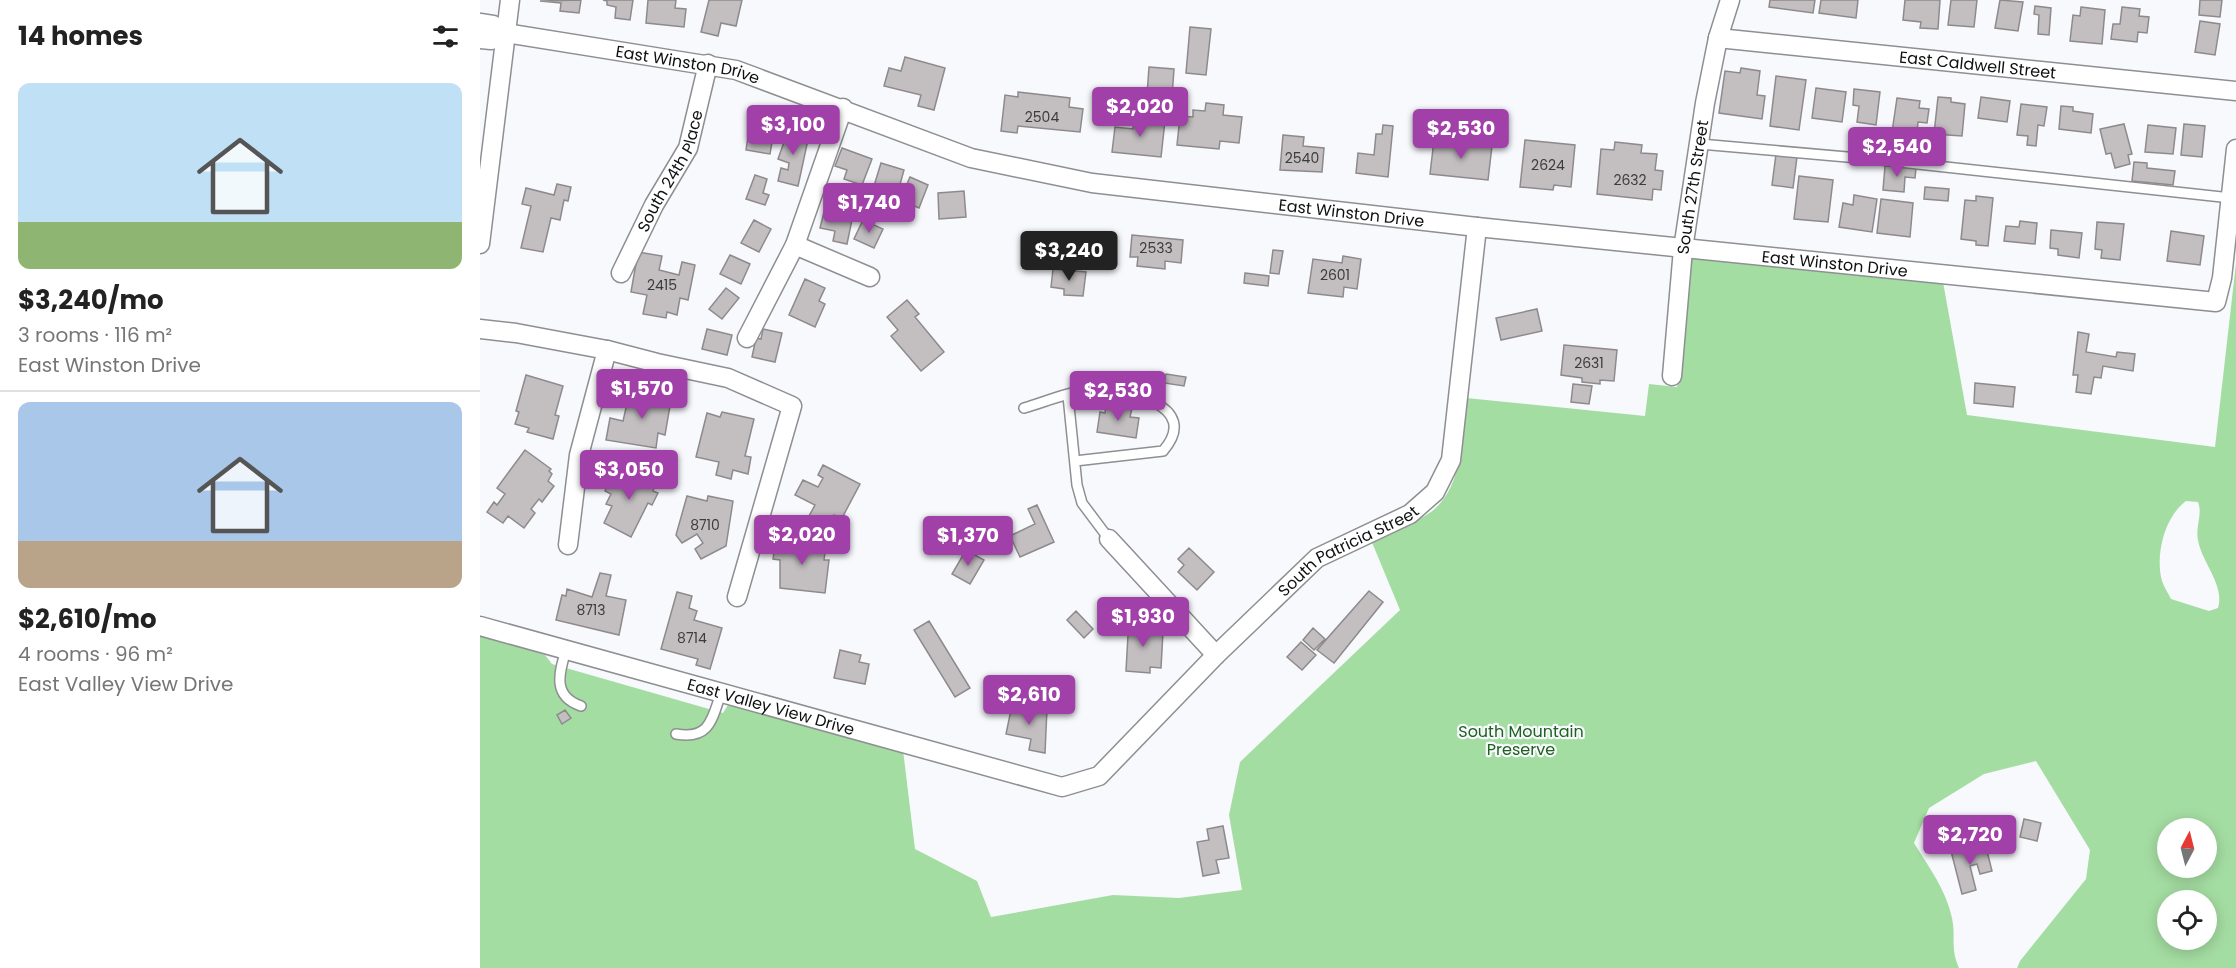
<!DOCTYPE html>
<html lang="en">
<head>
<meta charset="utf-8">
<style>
	body { margin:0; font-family:Poppins,sans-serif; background:#f6f6f6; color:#222; height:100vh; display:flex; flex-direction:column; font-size:22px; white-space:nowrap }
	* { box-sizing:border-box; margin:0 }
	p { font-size:20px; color:#767676 }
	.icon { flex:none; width:33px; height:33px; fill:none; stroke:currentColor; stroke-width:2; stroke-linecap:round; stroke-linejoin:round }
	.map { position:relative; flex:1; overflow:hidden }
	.details { display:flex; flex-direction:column; background:#fff; width:480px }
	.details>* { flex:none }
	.needle { width:39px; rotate:7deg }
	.tools { position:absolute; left:1677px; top:818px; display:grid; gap:12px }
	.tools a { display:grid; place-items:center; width:60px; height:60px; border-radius:50%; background:#fff; box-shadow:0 3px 15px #0003; font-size:30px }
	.price { position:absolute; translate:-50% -51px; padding:0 14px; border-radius:6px; background:#a140a8; color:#fff; font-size:20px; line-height:39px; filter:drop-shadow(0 2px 3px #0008) }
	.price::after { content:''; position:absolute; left:50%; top:36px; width:18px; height:14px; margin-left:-9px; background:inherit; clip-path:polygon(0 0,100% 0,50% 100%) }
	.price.active { background:#222; color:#fff }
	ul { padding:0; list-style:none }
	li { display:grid; align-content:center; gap:12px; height:318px; padding:0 18px }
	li+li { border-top:2px solid #e0e0e0 }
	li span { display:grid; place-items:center; height:186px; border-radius:12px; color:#555 }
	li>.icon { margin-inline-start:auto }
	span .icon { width:108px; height:108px; fill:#fffc; stroke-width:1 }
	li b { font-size:26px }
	h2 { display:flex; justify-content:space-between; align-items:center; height:72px; padding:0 18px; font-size:26px }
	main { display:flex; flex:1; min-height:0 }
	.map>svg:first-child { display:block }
	.green { fill:#a4dda2; fill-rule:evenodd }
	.building { fill:#c3bfc1; stroke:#8e8a8c; stroke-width:1.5 }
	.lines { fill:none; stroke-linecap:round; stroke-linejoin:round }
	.service-casing { stroke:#8e8f93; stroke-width:12 }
	.minor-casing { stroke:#8e8f93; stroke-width:21 }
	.service { stroke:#fff; stroke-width:9 }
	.minor { stroke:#fff; stroke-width:18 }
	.labels { text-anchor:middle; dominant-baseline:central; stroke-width:4.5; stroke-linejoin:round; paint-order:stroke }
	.number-label { font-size:14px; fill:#3c3c3d }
	.street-label { font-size:16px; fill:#0f1011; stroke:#f7f9fd }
	.park-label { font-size:16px; fill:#1e6120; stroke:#f7f9fd }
</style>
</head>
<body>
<main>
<section class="details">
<h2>14 homes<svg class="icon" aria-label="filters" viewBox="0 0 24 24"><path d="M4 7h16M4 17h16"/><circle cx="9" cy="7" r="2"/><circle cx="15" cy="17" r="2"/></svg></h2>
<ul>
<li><span style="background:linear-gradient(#bfe0f5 75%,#8fb573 0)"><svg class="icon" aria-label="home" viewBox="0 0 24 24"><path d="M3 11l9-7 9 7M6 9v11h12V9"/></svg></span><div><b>$3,240/mo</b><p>3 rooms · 116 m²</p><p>East Winston Drive</p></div></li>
<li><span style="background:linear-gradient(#a9c7e8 75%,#b9a48a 0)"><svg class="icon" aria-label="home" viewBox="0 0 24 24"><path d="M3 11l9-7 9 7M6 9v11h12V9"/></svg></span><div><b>$2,610/mo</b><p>4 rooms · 96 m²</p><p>East Valley View Drive</p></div></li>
</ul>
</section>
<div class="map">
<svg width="1756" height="968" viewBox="0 0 1756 968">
	<rect width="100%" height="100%" fill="#f7f9fd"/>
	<path class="green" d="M1212,258L1463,282L1487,415L1735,447L1756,263V968H1537L1540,961L1606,879L1610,850L1556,761L1504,774L1449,808L1434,843C1449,867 1466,890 1472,918C1476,937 1470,948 1479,968H0V635L65,655L72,664L243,713L248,705L423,750L435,849L497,881L511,917L633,895L699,898L762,890L749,815L760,762L920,610L891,540C910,531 934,524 951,512C984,487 982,435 986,398L1165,416L1169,384L1197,387ZM1706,501L1718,502C1723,515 1715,526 1718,540C1722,563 1745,585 1738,608L1729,611L1691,599C1688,593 1684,587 1682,581C1675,556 1684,517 1706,501ZM1688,828H1726V867H1688ZM1688,900H1726V939H1688Z"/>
	<path class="building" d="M101,0L99,13L80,11L81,3L60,1Z
		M123,0H153L150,20L135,18L136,7L127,5V1Z
		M168,0H196L195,8L206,9L204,27L166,23Z
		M229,0H262L256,26L241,23L238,36L221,32Z
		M1290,0H1335L1333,13L1289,7Z
		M1341,0H1378L1376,18L1339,13Z
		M1425,0H1460L1458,29L1440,28L1441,22L1423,20Z
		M1471,0H1497L1494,27L1468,25Z
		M1520,0L1543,2L1538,31L1515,28Z
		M1720,0H1742L1740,17L1719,15Z
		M1555,6L1571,8L1569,35L1558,34L1559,15L1554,14Z
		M1601,7L1625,10L1622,44L1590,41L1593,15L1600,16Z
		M1642,7L1660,9L1659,16L1669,17L1667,33L1658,32L1657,42L1631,39L1633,24H1640Z
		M1720,21L1740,24L1735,55L1715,52Z
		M710,27L731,29L726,75L706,73Z
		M425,57L465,68L454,110L438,106L441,95L404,86L409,68L421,71Z
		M669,67L694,69L692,97L667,95Z
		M1261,68L1280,71L1277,95L1285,96L1282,119L1239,113L1245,71L1260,73Z
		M1296,76L1326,80L1319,130L1290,126Z
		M1336,88L1366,92L1362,122L1332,118Z
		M1374,89L1400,92L1396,125L1377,122L1379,106L1373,105Z
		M538,92L590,98L589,107L603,109L600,132L538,126L537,133L521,131L525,95L538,97Z
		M1458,97L1471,98V102L1485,104L1482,136L1454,134Z
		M1501,97L1530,101L1527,122L1498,118Z
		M1417,98L1440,101L1439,108L1449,109L1447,123L1438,122L1436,142L1426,141L1427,134L1412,132Z
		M726,103L744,105L743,115L762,117L759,143L740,141L739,149L697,145L700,116L713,117V110L725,111Z
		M1541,104L1567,107L1564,126L1558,125L1556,146L1547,145L1548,136L1537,135Z
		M1581,106L1593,107V111L1613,114L1611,133L1579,129Z
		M278,116L296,119L290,154L266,150L269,130L276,131Z
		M654,118L685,121L681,157L632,152L635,127L653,129Z
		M1644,124L1652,154L1648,155L1650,164L1635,168L1631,153L1626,154L1620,129Z
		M1704,124L1725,126L1722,157L1701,155Z
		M903,125L913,126L908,177L876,173L878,153L894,155L896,134H902Z
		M1668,125L1696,128L1693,154L1665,152Z
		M309,128L329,135L318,186L298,181L301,168L308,170L309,163L298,159Z
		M803,135L824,137L823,146L844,148L842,172L800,170Z
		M954,140L1012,146L1008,180L950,174Z
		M1045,140L1095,145L1091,187L1074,185L1073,190L1040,187Z
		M1135,142L1162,145L1161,153L1177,154L1175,170L1183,171L1181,190L1173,189L1172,200L1117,194L1121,149L1134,150Z
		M362,148L392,159L382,185L364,179L367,170L355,166Z
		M1296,154L1317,157L1313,188L1292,185Z
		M1654,162L1667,163V168L1695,171L1693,185L1652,181Z
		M401,163L424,170L414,206L390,199Z
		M1405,166L1436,168L1435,178L1425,177L1424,192L1403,190Z
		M275,175L287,179L283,193L289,195L285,205L266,199Z
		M1319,176L1353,180L1348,222L1314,219Z
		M430,177L448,185L439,208L420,200Z
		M77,184L91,187L88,201L84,200L80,220L71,218L63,252L41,248L51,206L42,204L46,188L74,195Z
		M1445,187L1469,189L1468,201L1444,199Z
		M484,191L486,217L459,219L458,193Z
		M1374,195L1397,199L1392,232L1359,227L1363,203L1373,205Z
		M1496,196L1513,198L1508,246L1496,245V241L1481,239L1485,200L1496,201Z
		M1401,199L1433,203L1430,237L1397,233Z
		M346,204L374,210L367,244L353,241L355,231L340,228Z
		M274,220L291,229L279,252L261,243Z
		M383,220L403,229L394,248L374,239Z
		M1540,221L1557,223L1555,244L1524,241L1526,226L1539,227Z
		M1617,222L1644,224L1640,260L1621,258L1622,250L1615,249Z
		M1571,230L1602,233L1599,258L1578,255V249L1570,248Z
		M1691,231L1724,236L1720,265L1687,261Z
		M652,235L703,240L701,263L685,261V269L657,266L658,257H650Z
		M793,250L803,251L799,274L790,273Z
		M158,252L182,256L179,270L199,275L202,262L215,265L208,300L200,298L197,315L187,312L186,318L163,314L167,295L151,292Z
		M250,255L270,264L261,284L240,274Z
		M863,256L881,259L877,289L864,287L863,297L828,293L833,259L862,263Z
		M573,269L606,272L603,296L584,295V289L571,287Z
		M765,273L789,276L788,286L764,283Z
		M325,279L345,288L339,301L345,304L335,327L309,315Z
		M246,288L259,298L242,319L229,309Z
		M427,300L439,314L435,317L464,352L441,371L411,336L418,330L407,317Z
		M1057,309L1062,331L1021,340L1016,318Z
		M227,329L252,335L247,355L222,349Z
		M283,329L302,333L295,362L272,357L276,338L281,339Z
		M1598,332L1609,334L1606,352L1636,357L1637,352L1655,354L1653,371L1623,366L1621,378L1614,377L1611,394L1596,392L1598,375H1593Z
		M1084,345L1137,350L1134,381L1120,380V384L1102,382V378L1081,375Z
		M686,374L706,377L704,386L684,383Z
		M46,375L83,386L75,415L79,416L73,439L47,432L49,428L35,424L39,412L36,411Z
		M1495,383L1535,387L1533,407L1494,403Z
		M1093,384L1112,386L1109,404L1091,402Z
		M166,387L188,391L186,400H191L185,435L178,433L176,448L126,440L130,418L143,421L146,408L162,393L165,394Z
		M626,404L652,408L650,417L659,418L656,438L617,432L620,412L625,413Z
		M242,412L274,419L265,456L271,457L268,474L253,470L251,479L236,475L239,462L216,457L227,413L240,417Z
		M45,450L71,469L69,471L72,474L68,481L74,486L62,502L59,499L51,509L55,513L44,528L28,516L23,523L7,512L14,502L17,505L25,494L17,488Z
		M343,465L380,484L362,518L354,515L348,526L329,516L335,505L315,495L323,480L338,487L343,478L338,475Z
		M143,467L176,483L173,491L178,493L172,505L168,503L151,537L124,523L132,506L126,504L131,494L125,491L130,480L135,483Z
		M207,496L227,501L228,496L253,501L246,546L221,559L215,549L223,543L217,534L202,543L196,535Z
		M557,505L574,542L540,557L531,538L517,545L508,526L524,518L532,535L555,524L548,509Z
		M296,539L346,545L344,560H349L345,593L300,588V560L293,559Z
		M709,548L734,572L717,590L698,572L704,565L698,559Z
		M486,550L504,560L490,584L472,574Z
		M120,573L131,575L126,596L146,600L139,635L76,620L82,595L86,596L87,589L112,597Z
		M889,591L903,602L854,663L837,650Z
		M197,592L212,596L209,608L217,611L214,620L242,628L230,669L216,665L218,659L181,649Z
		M596,611L613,629L604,638L587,620Z
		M649,617L661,618L660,630L683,632L681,668L670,667V673L646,671Z
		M449,621L490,688L475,697L434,630Z
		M833,628L845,639L834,650L823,640Z
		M821,642L836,655L822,670L807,657Z
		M360,650L381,655L379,662L389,664L385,684L354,678Z
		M514,685L524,689L520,701L510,697Z
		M532,705L567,709L565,753L549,750L551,739L526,734Z
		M85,710L91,718L82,724L77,715Z
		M1544,819L1561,823L1557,841L1540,837Z
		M743,826L749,858L736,860L739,873L723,876L717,842L729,840L727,829Z
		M1493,846L1494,850L1506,847L1512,871L1500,874L1497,864L1490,866L1496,890L1482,894L1471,851Z"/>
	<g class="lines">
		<defs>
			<path id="service" d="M1220,144L1401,160L1751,198
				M588,396L597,485L602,503L629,539
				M544,408C565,402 590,391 611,390C645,388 723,405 683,451L595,461
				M86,650C79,673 72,696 101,706
				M196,734C230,740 232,719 241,693"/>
			<g id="minor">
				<path id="s1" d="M0,23L13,25L26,33L256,70L491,158L612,183L997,227L1736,302L1742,278L1756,149"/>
				<path id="s2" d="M1238,38L1756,91"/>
				<path d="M0,39L11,40L26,33"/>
				<path d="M0,244L30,0"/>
				<path d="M315,245L390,277"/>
				<path id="s3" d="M141,273L174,205L208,148L228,64"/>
				<path d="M0,329L36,333L127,350L177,363L248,378L312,406L257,597"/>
				<path d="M267,338L315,245L363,108"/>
				<path id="s4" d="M1192,376L1203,249L1225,103L1238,38L1250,0"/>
				<path d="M629,539L736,655"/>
				<path d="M88,545L99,455L127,350"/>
				<path id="s5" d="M0,626L582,787L619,776L736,655L837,558L930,514L955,492L971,460L997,227"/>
			</g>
		</defs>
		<use href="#service" class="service-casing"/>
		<use href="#minor" class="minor-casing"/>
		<use href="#service" class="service"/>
		<use href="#minor" class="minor"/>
	</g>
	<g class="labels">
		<g class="number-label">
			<text x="562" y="117">2504</text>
			<text x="822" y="158">2540</text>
			<text x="1068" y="165">2624</text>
			<text x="1150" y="180">2632</text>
			<text x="676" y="248">2533</text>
			<text x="855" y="275">2601</text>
			<text x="182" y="285">2415</text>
			<text x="1109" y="363">2631</text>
			<text x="225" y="525">8710</text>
			<text x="111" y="610">8713</text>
			<text x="212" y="638">8714</text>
		</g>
		<g class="street-label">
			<text stroke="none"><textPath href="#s1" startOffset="213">East Winston Drive</textPath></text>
			<text stroke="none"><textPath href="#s2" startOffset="261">East Caldwell Street</textPath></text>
			<text stroke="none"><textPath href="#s3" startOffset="114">South 24th Place</textPath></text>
			<text stroke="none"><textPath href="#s4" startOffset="190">South 27th Street</textPath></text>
			<text stroke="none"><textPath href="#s1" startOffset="897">East Winston Drive</textPath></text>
			<text stroke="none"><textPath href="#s1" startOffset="1383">East Winston Drive</textPath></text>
			<text stroke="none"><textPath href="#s5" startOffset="981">South Patricia Street</textPath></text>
			<text stroke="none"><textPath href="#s5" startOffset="302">East Valley View Drive</textPath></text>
		</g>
		<g class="park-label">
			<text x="1041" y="731">South Mountain<tspan x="1041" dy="18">Preserve</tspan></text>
		</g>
	</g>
</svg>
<div class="tools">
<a><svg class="needle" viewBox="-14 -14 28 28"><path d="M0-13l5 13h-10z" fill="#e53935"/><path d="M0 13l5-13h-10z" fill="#767676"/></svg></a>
<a><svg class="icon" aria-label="locate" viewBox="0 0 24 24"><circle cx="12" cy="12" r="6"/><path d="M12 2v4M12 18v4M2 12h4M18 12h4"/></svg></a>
</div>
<b class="price" style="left:660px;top:138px">$2,020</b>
<b class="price" style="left:313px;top:156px">$3,100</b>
<b class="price" style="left:981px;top:160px">$2,530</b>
<b class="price" style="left:1417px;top:178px">$2,540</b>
<b class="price" style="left:389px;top:234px">$1,740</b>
<b class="price active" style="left:589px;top:282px">$3,240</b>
<b class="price" style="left:162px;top:420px">$1,570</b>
<b class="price" style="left:638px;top:422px">$2,530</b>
<b class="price" style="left:149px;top:501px">$3,050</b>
<b class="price" style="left:322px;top:566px">$2,020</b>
<b class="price" style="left:488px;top:567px">$1,370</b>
<b class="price" style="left:663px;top:648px">$1,930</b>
<b class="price" style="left:549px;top:726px">$2,610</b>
<b class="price" style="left:1490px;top:866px">$2,720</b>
</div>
</main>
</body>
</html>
